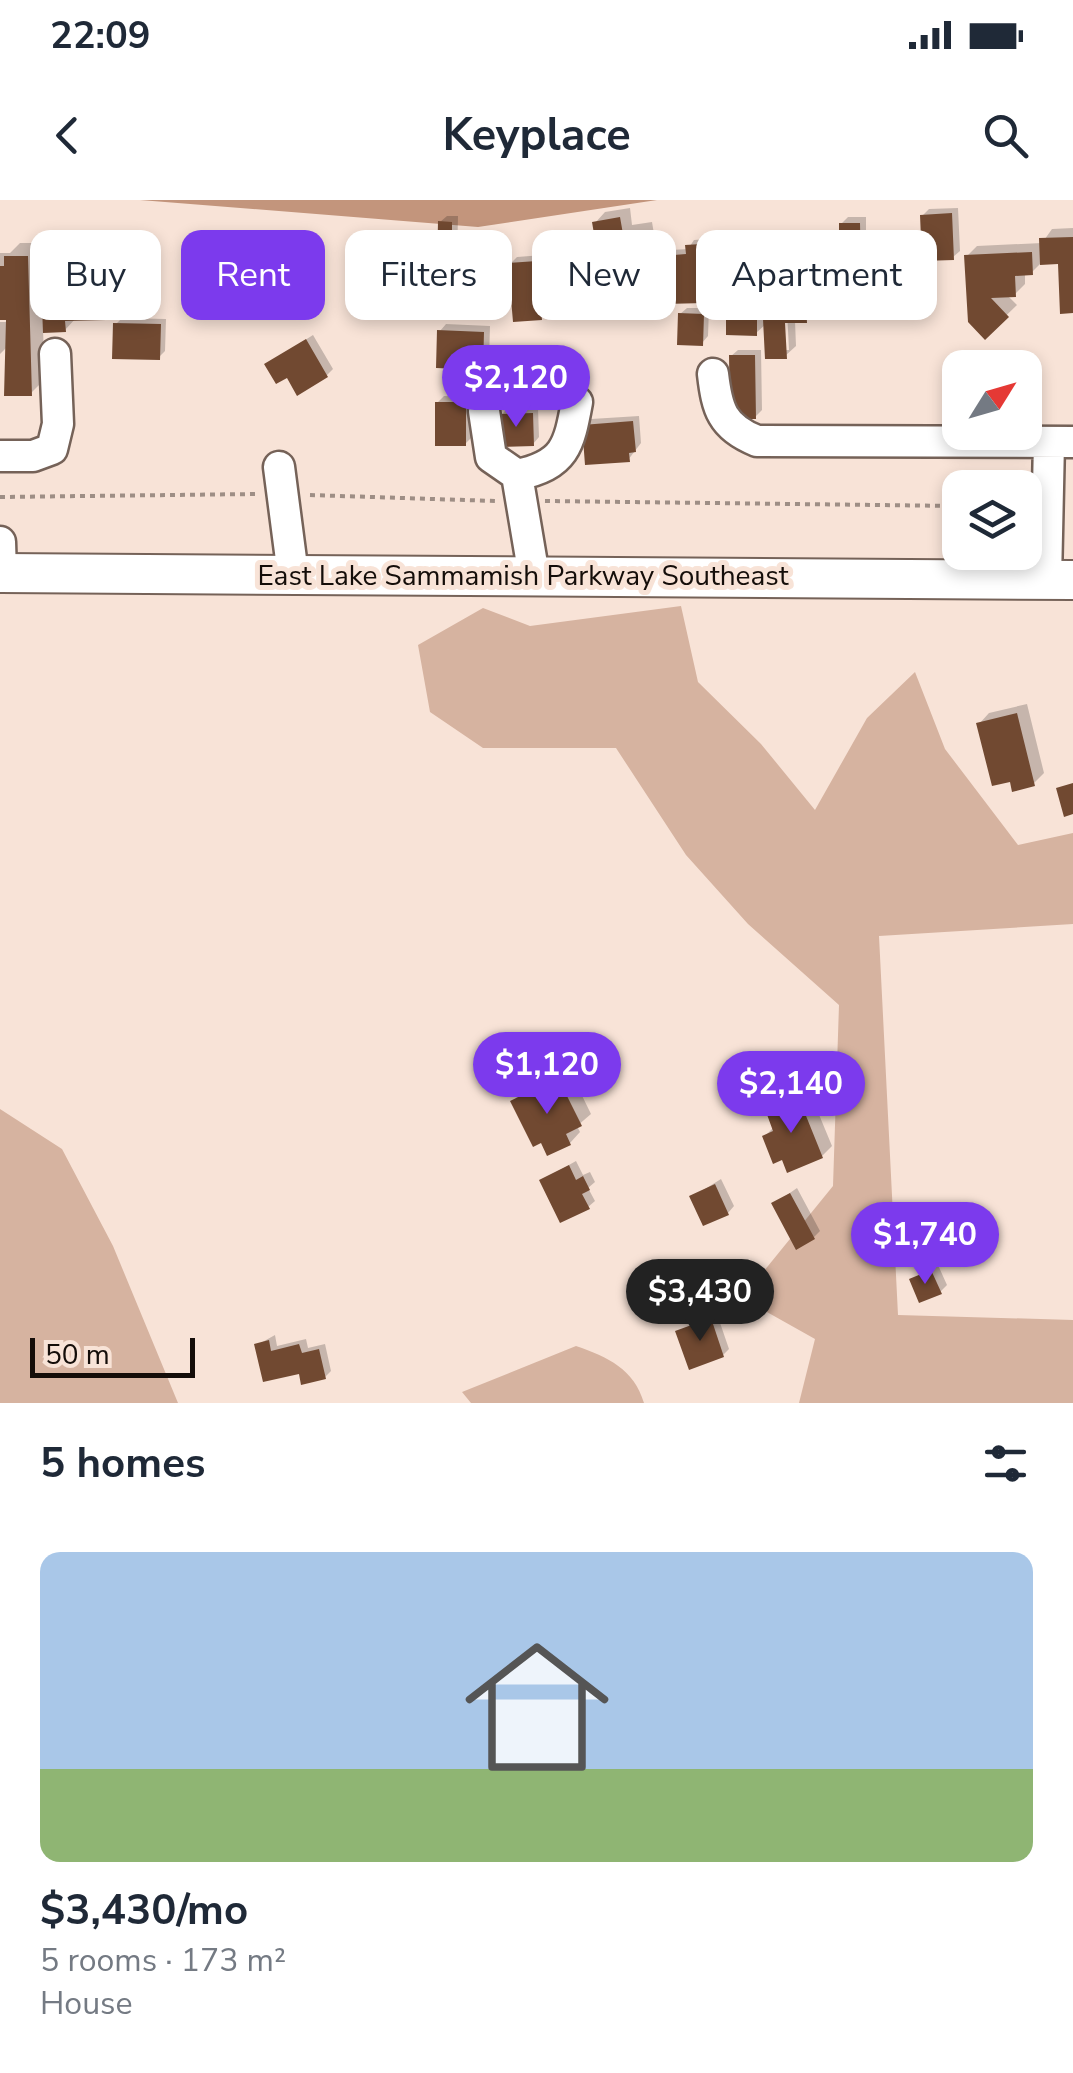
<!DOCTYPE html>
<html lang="en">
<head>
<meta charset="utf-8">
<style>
	body { margin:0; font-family:"Nunito Sans",sans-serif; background:#f2f2f3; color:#1f2937; height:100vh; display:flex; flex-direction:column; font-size:38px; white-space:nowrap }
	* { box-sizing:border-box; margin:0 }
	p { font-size:32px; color:#747a83 }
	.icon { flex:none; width:55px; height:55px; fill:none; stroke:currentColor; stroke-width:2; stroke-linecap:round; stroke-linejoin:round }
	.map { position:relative; height:1203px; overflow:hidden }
	.details { display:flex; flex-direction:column; background:#fff; flex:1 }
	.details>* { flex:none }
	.hud { position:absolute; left:30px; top:30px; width:1015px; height:90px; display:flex; gap:20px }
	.needle { width:65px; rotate:53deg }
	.buttons { position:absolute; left:942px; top:150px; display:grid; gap:20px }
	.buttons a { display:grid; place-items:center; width:100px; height:100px; border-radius:20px; background:#fff; box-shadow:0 5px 15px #0003; font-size:50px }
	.scale { position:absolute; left:30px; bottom:25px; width:165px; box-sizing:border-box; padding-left:10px; border:5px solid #140d09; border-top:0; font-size:28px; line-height:35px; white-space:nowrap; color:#140d09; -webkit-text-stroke:8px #f8e3d7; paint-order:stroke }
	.price { position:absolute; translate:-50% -85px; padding:0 22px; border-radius:35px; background:#7c3aed; color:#fff; font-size:32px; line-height:65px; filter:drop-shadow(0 2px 5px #0008) }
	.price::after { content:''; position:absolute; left:50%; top:60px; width:30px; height:22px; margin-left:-15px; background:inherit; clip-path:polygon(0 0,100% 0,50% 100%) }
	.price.on { background:#222; color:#fff }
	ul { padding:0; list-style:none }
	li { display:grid; align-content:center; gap:20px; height:530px; padding:0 40px }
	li+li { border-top:2px solid #e0e1e3 }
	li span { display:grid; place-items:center; height:310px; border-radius:20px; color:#555 }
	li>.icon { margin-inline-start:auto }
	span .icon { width:180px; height:180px; fill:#fffc; stroke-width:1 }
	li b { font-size:42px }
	h2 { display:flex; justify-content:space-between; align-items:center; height:120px; padding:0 40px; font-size:42px }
	.pill { padding:0 35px; border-radius:20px; background:#fff; box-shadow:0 5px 15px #0003; font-size:35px; line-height:90px }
	.pill.on { background:#7c3aed; color:#fff }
	.status { display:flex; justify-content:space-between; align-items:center; height:70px; padding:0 50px; background:#fff; direction:ltr }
	.status svg { height:28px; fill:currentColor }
	header { display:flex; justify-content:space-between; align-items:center; height:130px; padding:0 40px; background:#fff; font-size:45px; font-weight:700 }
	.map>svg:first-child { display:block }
	.green { fill:#d6b3a0 }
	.water { fill:#c3957c }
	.shadow { fill:#0003; fill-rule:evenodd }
	.building { fill:#714931 }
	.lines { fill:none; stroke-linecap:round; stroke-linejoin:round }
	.minor-casing { stroke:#756258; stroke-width:35 }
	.major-casing { stroke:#756258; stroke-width:42 }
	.path { stroke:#9e8e85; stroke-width:4; stroke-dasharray:5 5; stroke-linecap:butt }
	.minor { stroke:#fff; stroke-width:30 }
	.major { stroke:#fff; stroke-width:38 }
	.labels { text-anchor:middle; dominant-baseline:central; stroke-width:10; stroke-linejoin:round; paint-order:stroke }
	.street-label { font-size:28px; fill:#140d09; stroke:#f8e3d7 }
</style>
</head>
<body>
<div class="status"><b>22:09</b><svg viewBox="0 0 49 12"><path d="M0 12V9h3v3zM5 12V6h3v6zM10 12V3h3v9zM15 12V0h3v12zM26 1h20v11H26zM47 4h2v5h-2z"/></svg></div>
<header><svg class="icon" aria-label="back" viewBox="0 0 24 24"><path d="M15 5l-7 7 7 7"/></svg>Keyplace<svg class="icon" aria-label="search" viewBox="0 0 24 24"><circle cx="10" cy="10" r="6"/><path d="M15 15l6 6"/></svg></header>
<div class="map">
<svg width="1073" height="1203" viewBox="0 0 1073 1203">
	<rect width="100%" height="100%" fill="#f8e3d7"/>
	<path class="green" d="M681,406L698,482L761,544L815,610L867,518L915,472L945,549L1018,645L1073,633V724L879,736L898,1115L1073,1120V1203H799L815,1139L742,1098L833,986L839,805L748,724L686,655L616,548H483L430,512L418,445L483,408L530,426Z
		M0,909L62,949L113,1046L178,1203H0Z
		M576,1146C608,1157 634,1169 644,1203H471L462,1192Z"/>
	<path class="water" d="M140,0H657L478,27Z"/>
	<path class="shadow" d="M630,8L632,25L652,22L658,58L640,70L642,81L631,92L595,23L605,12Z
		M958,8L960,51L953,57L922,16L929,9Z
		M447,16H458L457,64L451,70L440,22Z
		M848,17H866V65L860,71L841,24Z
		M1073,28V111L1060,61L1042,62L1032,72L1025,73V84L1015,94L1007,95L1017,105L985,136L967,56L977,46L1042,43L1052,29Z
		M708,39L710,94L704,100L665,57L671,50L688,49L694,40Z
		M20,43H41L42,82L70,60H96V70L114,69L116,107L105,117L76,118L65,130H43L45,179L31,193L7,147L0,154V122H8V117H0V53H10Z
		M814,49V55L770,57V62L814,60L816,110L806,120L795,121L796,146L785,156L766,124L756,133L729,103L715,63L725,53L767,56L773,50ZM782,111H787L789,150H784Z
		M543,55L548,111L541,117L510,64L517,57Z
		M687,108H709L708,136L702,143L680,114Z
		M122,118L166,119L165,151L159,157L116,124Z
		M446,124L490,126L489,161L482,168L440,131Z
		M313,135L333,169L327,175H288L267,164Z
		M738,150H761L762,210L755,217L731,156Z
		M444,196L472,197V237L465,244L437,203Z
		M508,208H538L539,237L533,244L501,215Z
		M639,216L641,243L628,260L585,226L591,219Z
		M1027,504L1044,573L1033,584L979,524L989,513Z
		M569,869L591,914L577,926L580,932L570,943L542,940L513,901L523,891Z
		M808,888L832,946L822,956L764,937L774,927L767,910L778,900Z
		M576,961L583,975L590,972L595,982L588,988L595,1001L588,1007L542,980Z
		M721,979L734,1006L728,1013L692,997Z
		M797,988L820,1031L814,1037L774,1004Z
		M938,1065L947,1085L940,1092L912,1080Z
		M717,1114L729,1149L723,1155L678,1131Z
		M275,1135L277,1146L306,1139L308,1148L325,1144L331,1171L325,1177L300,1171L257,1145Z"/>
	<path class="building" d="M952,13L954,60L922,61L920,15Z
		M620,17L623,34L642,31L649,71L629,74L633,94L605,99L592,22Z
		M438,21L452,22V73L437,72Z
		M839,23H860L861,74H839Z
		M1073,37V113L1060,114L1058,64L1040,65L1039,38Z
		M702,44L705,103L664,104L662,56L686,54L685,45Z
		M1032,52L1033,75L1015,76L1016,97L991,98L1009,117L985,140L968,122L964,55Z
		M4,56H28L32,196H4L6,120H0V66H4Z
		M804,58L807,123H785L787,159H765L760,59Z
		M537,61L542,120L513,122L508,63Z
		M713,62L757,66V136L726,135V106H713Z
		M86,69L87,79L105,78L106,120L65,121L66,132L43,133L41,79H57V70Z
		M678,113L704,114L703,146L677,145Z
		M113,123L161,124L160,160L112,159Z
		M437,130L484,132L483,170L436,168Z
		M306,139L328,177L297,196L287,178L276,184L264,164Z
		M729,155H755L756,219H730Z
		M435,202H466V246H435Z
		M533,213L534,246L500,247L499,214Z
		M633,221L636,252L629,253L630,262L585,265L582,225Z
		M1017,513L1035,586L1012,592L1010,582L992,586L976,523Z
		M1073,583V614L1064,617L1056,588Z
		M558,878L582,926L566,934L571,945L547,956L541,943L533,947L510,901Z
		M798,896L823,958L787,973L782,960L773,964L762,936L773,931L765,909Z
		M569,965L576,980L583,976L590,990L582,994L590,1009L560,1023L539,980Z
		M715,984L729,1015L703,1026L689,996Z
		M790,993L815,1039L796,1050L771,1003Z
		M931,1070L942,1094L919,1103L909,1079Z
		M711,1118L724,1157L689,1170L675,1131Z
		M269,1140L271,1151L299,1144L302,1153L319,1149L326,1179L301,1185L299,1174L263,1182L254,1144Z"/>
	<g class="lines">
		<defs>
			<path id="minor" d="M713,174C717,209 722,227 757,241L1073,242
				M484,211L491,257L517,275L534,376
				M0,256H33L52,249L58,224L55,154
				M279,267L293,375
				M517,275C565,265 569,246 577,202
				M0,342L1,373
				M1046,380L1049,242"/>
			<path id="major" d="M0,373L1073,380"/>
		</defs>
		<use href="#minor" class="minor-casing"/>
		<use href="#major" class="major-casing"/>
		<path class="path" d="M310,295L495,301
			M0,297L256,294
			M545,301L960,306"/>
		<use href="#minor" class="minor"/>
		<use href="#major" class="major"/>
	</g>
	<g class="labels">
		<g class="street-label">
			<text x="523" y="376">East Lake Sammamish Parkway Southeast</text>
		</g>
	</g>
</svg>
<div class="buttons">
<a><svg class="needle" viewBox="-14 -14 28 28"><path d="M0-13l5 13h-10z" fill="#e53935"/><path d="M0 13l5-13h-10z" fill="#747a83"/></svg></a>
<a><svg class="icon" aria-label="layers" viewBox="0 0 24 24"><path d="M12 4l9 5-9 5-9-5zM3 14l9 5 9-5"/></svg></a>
</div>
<div class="scale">50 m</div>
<b class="price" style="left:516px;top:230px">$2,120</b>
<b class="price" style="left:547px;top:917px">$1,120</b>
<b class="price" style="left:791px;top:936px">$2,140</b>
<b class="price" style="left:925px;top:1087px">$1,740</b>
<b class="price on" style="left:700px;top:1144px">$3,430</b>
<div class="hud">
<a class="pill">Buy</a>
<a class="pill on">Rent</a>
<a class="pill">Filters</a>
<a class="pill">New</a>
<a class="pill">Apartment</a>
</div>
</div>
<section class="details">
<h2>5 homes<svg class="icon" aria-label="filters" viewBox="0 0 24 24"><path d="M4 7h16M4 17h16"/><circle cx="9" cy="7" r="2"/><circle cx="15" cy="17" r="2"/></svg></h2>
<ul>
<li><span style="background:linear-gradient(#a9c7e8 70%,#8fb573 0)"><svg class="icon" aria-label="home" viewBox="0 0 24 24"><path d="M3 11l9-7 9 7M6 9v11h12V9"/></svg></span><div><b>$3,430/mo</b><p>5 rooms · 173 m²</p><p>House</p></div></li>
</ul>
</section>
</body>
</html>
